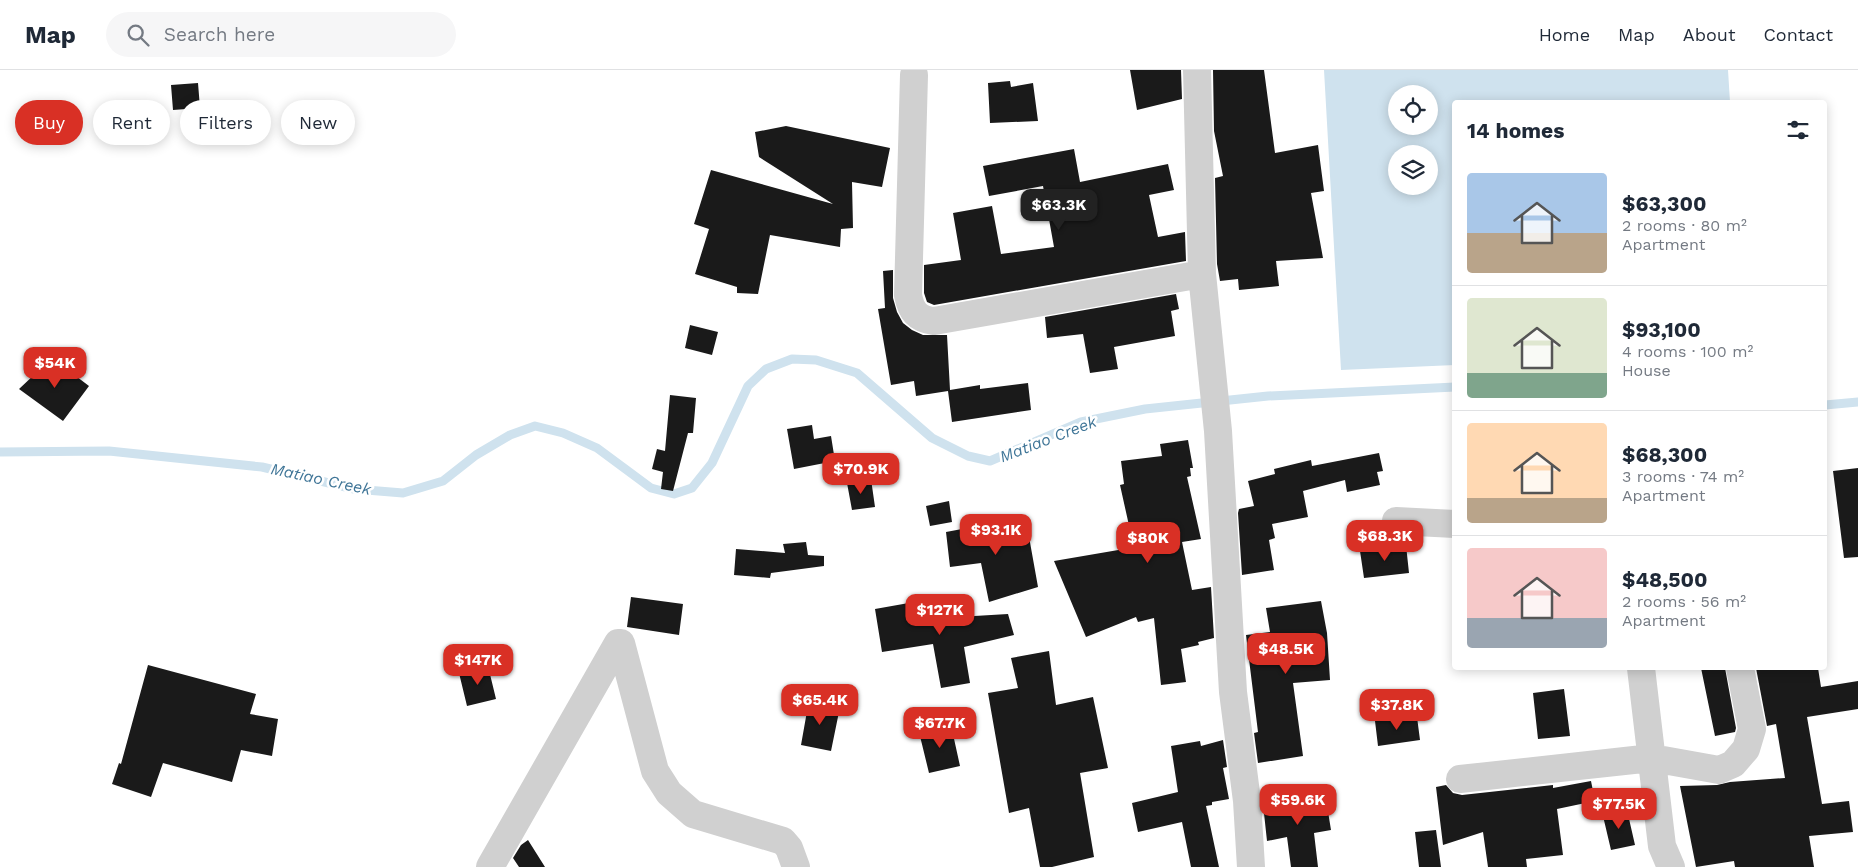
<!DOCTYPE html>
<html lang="en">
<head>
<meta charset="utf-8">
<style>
	body { margin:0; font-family:"Work Sans",sans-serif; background:#f6f6f7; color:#1f2937; height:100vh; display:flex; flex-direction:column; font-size:19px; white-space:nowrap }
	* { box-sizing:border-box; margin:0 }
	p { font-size:16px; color:#747a83 }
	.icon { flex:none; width:28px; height:28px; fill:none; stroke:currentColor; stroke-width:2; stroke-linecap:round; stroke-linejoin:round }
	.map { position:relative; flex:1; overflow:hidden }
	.side { position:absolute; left:1452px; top:30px; width:375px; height:570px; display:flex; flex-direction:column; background:#fff; border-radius:5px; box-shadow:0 2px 12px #0003 }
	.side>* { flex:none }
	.hud { position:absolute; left:15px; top:30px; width:475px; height:45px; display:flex; gap:10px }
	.tools { position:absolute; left:1388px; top:15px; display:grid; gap:10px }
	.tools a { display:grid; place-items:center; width:50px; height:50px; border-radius:50%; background:#fff; box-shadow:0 2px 12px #0003; font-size:25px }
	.price { position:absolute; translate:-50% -42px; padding:0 11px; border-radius:10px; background:#d93025; color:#fff; font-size:16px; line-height:32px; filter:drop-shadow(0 1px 2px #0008) }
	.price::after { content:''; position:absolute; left:50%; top:30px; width:15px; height:11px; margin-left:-8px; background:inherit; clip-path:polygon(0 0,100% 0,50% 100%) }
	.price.selected { background:#222; color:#fff }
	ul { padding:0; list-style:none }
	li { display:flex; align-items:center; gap:15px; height:125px; padding:0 15px }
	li+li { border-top:1px solid #e0e1e3 }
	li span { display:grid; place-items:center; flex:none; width:140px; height:100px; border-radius:5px; color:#555 }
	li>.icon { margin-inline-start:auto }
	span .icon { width:60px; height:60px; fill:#fffc; stroke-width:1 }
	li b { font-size:21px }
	h2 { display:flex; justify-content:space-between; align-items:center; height:60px; padding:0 15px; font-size:21px }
	.pill { padding:0 18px; border-radius:22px; background:#fff; box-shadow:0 2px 12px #0003; font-size:18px; line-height:45px }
	.pill.selected { background:#d93025; color:#fff }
	header { display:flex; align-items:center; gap:30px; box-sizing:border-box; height:70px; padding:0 25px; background:#fff; border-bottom:1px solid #e0e1e3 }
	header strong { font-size:24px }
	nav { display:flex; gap:28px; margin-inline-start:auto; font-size:18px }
	.search { width:350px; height:45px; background:#f6f6f7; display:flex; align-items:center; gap:12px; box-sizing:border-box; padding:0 18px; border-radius:28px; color:#747a83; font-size:19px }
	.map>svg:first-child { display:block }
	.water { fill:#cfe2ee; fill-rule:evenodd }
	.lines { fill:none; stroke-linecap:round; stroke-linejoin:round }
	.stream { stroke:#cfe2ee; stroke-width:9 }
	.building { fill:#1a1a1a }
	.minor { stroke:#d0d0d0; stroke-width:28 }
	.labels { text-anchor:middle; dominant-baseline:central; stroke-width:5; stroke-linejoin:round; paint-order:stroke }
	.water-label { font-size:16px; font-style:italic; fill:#3f7597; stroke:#fff }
</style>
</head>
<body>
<header>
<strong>Map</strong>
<div class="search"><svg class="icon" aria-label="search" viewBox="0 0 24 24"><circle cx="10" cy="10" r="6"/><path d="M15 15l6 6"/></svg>Search here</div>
<nav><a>Home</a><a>Map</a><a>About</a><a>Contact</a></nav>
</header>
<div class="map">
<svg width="1858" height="797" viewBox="0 0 1858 797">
	<rect width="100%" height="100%" fill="#fff"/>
	<path class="water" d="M1324,0H1728L1730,32H1455V295L1341,300ZM1396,24H1429V56H1396ZM1396,84H1429V116H1396Z"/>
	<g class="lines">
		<path class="stream" d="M1825,335L1858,332
			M0,382L109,381L262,397L354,419L403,423L443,411L476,385L510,365L535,356L563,363L597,378L651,418L674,424L692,418L712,393L748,316L766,299L792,289L816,290L857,303L932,368L968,386L990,391L1081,352L1145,339L1268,326L1455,317"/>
	</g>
	<path class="building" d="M1130,0H1181L1182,29L1137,40Z
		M1213,0H1264L1275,83L1318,75L1324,121L1311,123L1323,188L1276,191L1279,216L1239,220L1238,209L1220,211L1217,194L1215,108L1223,106L1214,61Z
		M1010,11L1011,17L1033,13L1038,51L990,53L988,13Z
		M198,13L200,38L173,40L171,15Z
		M786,56L890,78L882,117L852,112L853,158L841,159L840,177L770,165L758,224L737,223V217L695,204L709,159L694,154L711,100L833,134L759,87L755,62Z
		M1074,79L1080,112L1168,94L1174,120L1149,125L1158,167L1185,162L1186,191L934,235L927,232L924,223V195L961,190L953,143L992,136L1001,184L1054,177L1043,116L989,126L983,96Z
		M893,200V228L897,242L903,253L912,260L923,265H947L950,320L980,315V319L1028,313L1031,340L952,352L948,321L916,326L914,311L891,315L878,239L885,238L883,201Z
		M1176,224L1179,239L1171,241L1175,266L1114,277L1118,299L1090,303L1083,264L1047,268L1045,247Z
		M690,255L718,262L712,285L685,278Z
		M52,288L89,316L63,351L19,319Z
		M670,325L696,328L693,363H688L673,421L661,419L663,402L652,399L657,379L665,381Z
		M812,355L814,369L831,366L835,391L794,399L787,359Z
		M1188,370L1193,398H1190L1191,406L1187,407L1201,469L1182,472L1192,520L1211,517L1214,568L1198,572L1199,575L1181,579L1186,612L1161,615L1154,548L1138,552L1136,547L1086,567L1054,491L1130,478L1128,470L1132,469L1120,415L1124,414L1121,391L1162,386L1160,374Z
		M1379,383L1383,401L1377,402L1380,415L1347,422L1345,410L1303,421L1308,447L1272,454L1275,468L1269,470L1274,500L1242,505L1238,443L1239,439L1254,436L1248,411L1275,404L1274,399L1311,390L1312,396Z
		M1858,398V487L1844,488L1833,401Z
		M871,409L875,437L852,440L847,413Z
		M949,431L952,452L930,456L926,436Z
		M1010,450V453L1026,450L1038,517L989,532L981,493L950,497L946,462Z
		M806,472L808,485L824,486V496L771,503L770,508L734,505L736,479L785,483L783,474Z
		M1406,475L1409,503L1364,508L1360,481Z
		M631,527L683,534L679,565L627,557Z
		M920,531L924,549L1008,544L1014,565L964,577L970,613L941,618L933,574L882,582L875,539Z
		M1321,531L1327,563L1330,610L1293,613L1303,686L1258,693L1254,663L1258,662L1246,565L1270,562L1266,538Z
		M1049,581L1056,635L1093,627L1108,698L1080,703L1094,787L1052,797H1040L1029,738L1009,743L988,623L1018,618L1011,588Z
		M148,595L256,624L250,644L278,649L272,686L241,680L232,712L163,693L151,727L112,714L119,693L121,694Z
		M488,596L496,629L467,636L459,603Z
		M1701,598H1725L1736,658L1735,662L1715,666Z
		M1756,598H1818L1821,617L1858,611V639L1807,647L1822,734L1849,731L1853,762L1809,766L1814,797H1735L1734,791L1696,797L1680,716L1717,715L1730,712L1785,708L1776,654L1767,656Z
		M1564,619L1570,666L1538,669L1533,623Z
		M809,630L840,637L831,681L801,675Z
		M1417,647L1420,670L1378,676L1375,651Z
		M951,655L960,696L929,703L919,662Z
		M1223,670L1227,697L1223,698L1229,729L1212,732V735L1206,736L1219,797H1191L1182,752L1138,762L1132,733L1178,722L1171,676L1200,671L1201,676Z
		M1591,711L1595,731L1557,739L1563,785L1526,789L1527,797H1488L1483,762L1443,775L1436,717L1446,715L1453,723L1462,725L1553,715V718Z
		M1325,723L1331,760L1314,763L1318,797H1291L1287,767L1267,771L1263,734Z
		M1627,740L1635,775L1611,780L1603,746Z
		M1436,760L1441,797H1419L1415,762Z
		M528,770L545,797H519L513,788L521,775Z"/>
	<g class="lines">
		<path class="minor" d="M1197,0L1202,204L1218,361L1233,622L1247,731L1251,797
			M914,5L908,225C911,241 917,249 934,251L1202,204
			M1396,451L1455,454
			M1641,598L1662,776L1671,797
			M1460,709L1652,688L1719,700L1733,694L1746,679L1752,659L1740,598
			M490,797L618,573H621L655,701L669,723L693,744L783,771L789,778L796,797"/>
	</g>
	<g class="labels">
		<g class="water-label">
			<text transform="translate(1048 369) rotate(-21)">Matiao Creek</text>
			<text transform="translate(321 409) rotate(12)">Matiao Creek</text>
		</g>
	</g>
</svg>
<div class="tools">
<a><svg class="icon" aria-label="locate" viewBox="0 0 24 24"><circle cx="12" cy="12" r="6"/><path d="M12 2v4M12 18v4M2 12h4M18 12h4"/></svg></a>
<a><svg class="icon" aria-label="layers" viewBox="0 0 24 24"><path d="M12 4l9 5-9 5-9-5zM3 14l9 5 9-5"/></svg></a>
</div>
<b class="price selected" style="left:1059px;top:161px">$63.3K</b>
<b class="price" style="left:55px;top:319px">$54K</b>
<b class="price" style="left:861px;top:425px">$70.9K</b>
<b class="price" style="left:996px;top:486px">$93.1K</b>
<b class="price" style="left:1385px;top:492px">$68.3K</b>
<b class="price" style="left:1148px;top:494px">$80K</b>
<b class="price" style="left:940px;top:566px">$127K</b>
<b class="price" style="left:1286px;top:605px">$48.5K</b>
<b class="price" style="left:478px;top:616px">$147K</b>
<b class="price" style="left:820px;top:656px">$65.4K</b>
<b class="price" style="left:1397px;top:661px">$37.8K</b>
<b class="price" style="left:940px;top:679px">$67.7K</b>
<b class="price" style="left:1298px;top:756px">$59.6K</b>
<b class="price" style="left:1619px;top:760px">$77.5K</b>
<div class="hud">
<a class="pill selected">Buy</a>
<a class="pill">Rent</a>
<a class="pill">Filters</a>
<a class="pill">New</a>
</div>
<section class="side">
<h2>14 homes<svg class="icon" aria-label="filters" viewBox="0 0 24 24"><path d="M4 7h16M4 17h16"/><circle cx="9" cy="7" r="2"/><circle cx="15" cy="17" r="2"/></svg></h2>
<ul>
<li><span style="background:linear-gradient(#a9c7e8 60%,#b9a48a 0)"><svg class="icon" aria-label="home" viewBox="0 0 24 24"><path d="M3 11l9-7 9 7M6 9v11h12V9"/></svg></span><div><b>$63,300</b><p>2 rooms · 80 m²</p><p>Apartment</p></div></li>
<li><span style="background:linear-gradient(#dfe7d0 75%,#7fa58c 0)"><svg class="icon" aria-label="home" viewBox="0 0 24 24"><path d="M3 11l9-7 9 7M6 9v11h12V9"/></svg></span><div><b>$93,100</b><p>4 rooms · 100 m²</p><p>House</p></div></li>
<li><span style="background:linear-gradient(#ffd9b3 75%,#b9a48a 0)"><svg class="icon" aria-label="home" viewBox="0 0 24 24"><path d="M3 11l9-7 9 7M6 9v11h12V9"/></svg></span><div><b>$68,300</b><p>3 rooms · 74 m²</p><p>Apartment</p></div></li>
<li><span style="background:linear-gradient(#f6c9c9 70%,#9aa5b1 0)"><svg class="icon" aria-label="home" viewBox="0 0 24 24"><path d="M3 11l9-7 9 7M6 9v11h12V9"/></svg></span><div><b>$48,500</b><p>2 rooms · 56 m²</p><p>Apartment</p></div></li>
</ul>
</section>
</div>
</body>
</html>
